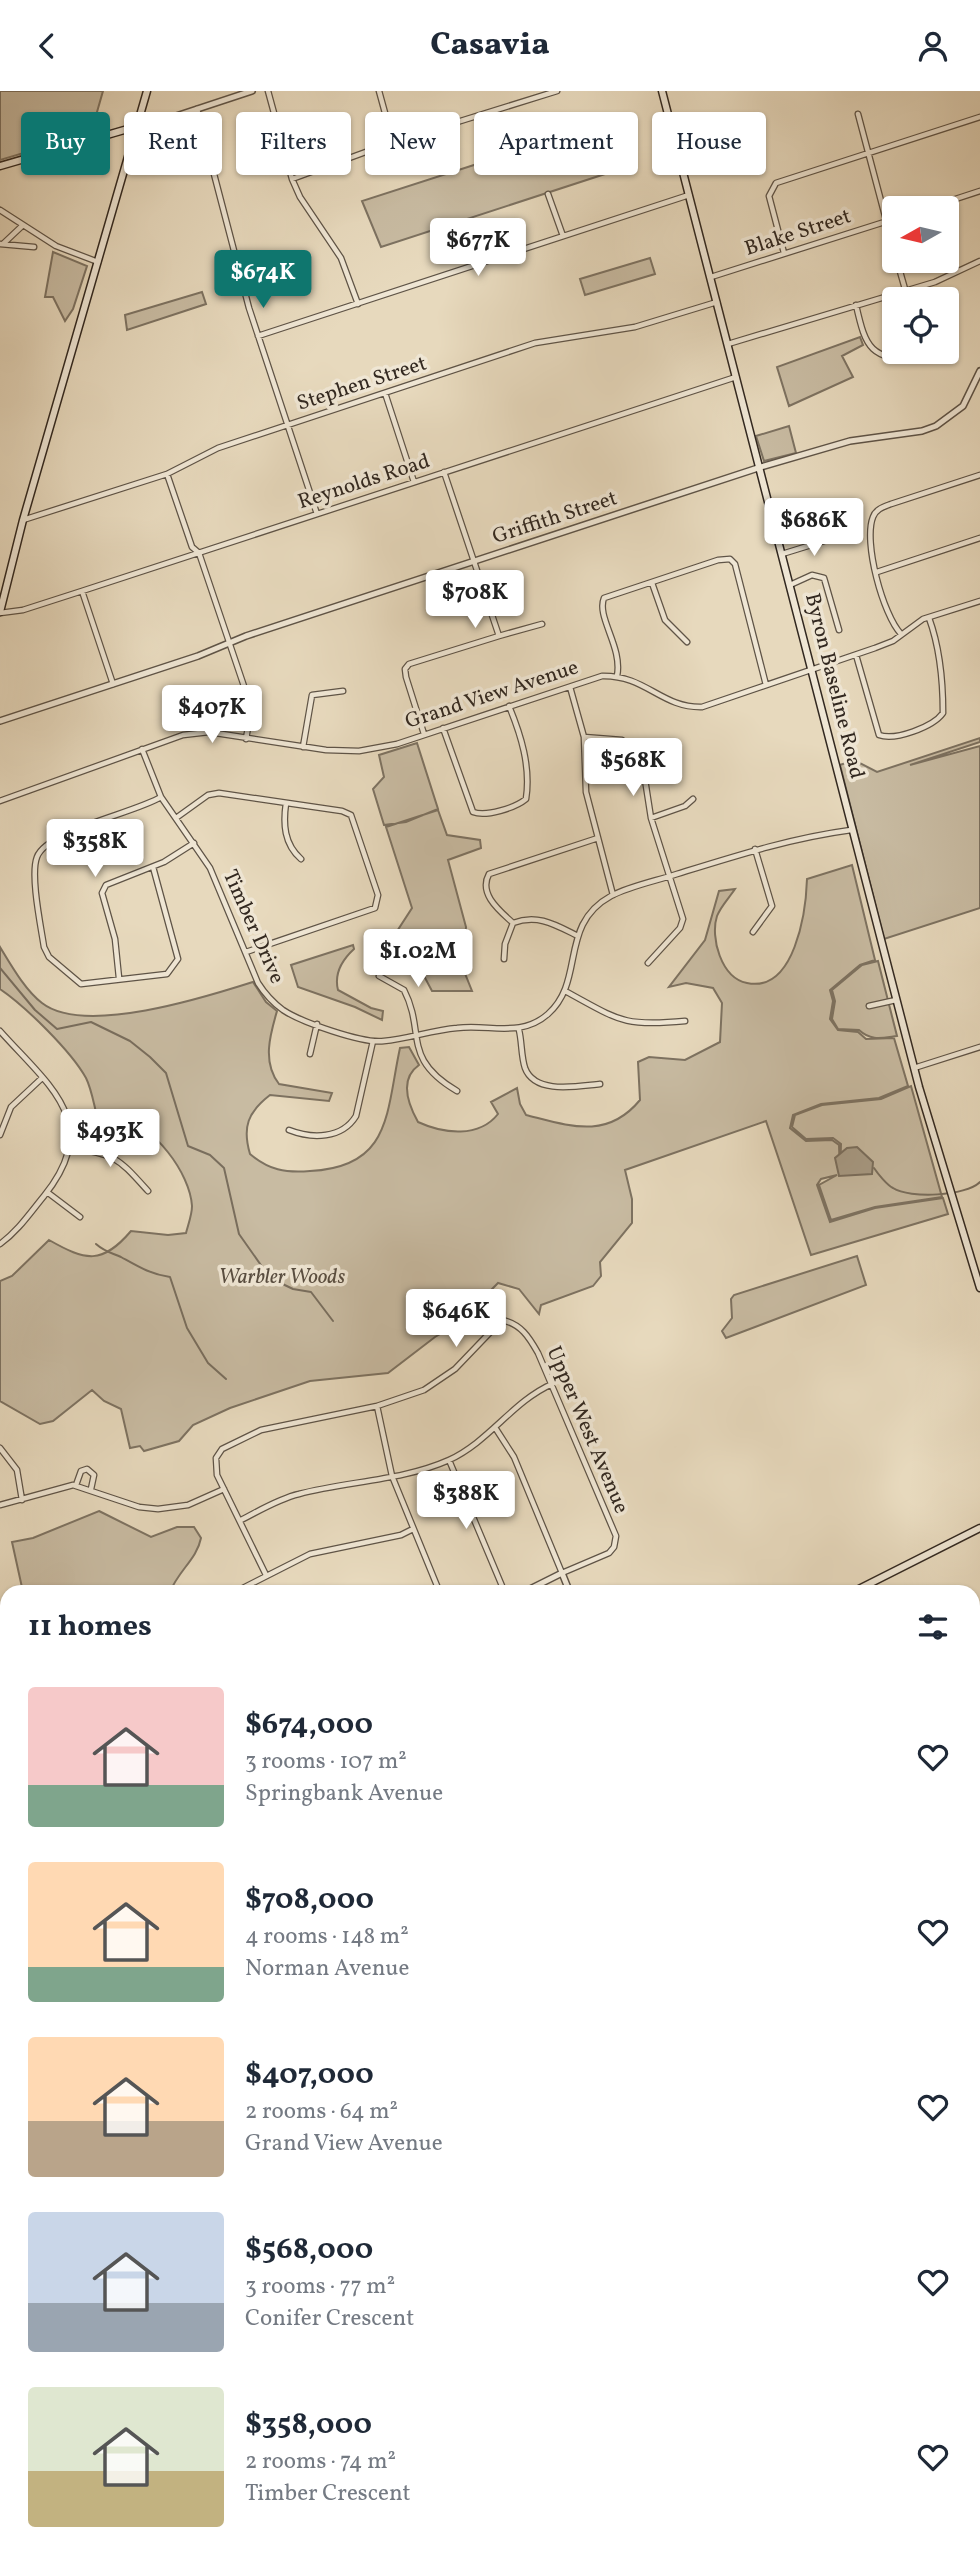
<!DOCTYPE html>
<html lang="en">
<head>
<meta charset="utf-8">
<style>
	body { margin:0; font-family:Vollkorn,serif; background:#f2f2f3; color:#1f2937; height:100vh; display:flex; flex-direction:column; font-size:26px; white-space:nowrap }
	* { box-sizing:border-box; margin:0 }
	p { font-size:23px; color:#747a83 }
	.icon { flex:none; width:38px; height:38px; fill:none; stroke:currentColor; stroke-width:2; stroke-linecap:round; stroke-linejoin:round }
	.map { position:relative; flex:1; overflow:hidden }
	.drawer { position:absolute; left:0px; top:1494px; width:980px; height:975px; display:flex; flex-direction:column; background:#fff; border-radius:21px 21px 0 0; box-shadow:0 2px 5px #0004 }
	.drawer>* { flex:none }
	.banner { position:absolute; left:21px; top:21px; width:938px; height:63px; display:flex; gap:14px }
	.needle { width:46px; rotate:262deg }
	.buttons { position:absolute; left:882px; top:105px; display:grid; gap:14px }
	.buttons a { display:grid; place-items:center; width:77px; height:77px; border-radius:7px; background:#fff; box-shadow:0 2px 5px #0004; font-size:35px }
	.price { position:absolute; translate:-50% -60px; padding:0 16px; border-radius:7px; background:#fff; color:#222; font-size:23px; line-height:46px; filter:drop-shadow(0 2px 4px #0008) }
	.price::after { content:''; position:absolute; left:50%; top:42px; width:21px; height:16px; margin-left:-10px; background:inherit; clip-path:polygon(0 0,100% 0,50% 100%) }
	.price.on { background:#0f766e; color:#fff }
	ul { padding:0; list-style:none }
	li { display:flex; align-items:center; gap:21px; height:175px; padding:0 28px }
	li span { display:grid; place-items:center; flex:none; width:196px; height:140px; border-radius:7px; color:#555 }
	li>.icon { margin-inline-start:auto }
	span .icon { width:84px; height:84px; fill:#fffc; stroke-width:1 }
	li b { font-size:30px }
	h2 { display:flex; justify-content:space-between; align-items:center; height:84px; padding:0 28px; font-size:30px }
	.tag { padding:0 24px; border-radius:7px; background:#fff; box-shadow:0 2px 5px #0004; font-size:24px; line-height:63px }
	.tag.on { background:#0f766e; color:#fff }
	header { display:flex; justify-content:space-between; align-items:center; height:91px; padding:0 28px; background:#fff; font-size:32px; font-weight:800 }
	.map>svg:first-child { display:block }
	.green { fill:#c8bba2; stroke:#7d7261; stroke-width:2 }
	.water { fill:#a99d88; stroke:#796e5e; stroke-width:2 }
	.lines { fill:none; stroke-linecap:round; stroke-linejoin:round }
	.stream { stroke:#796e5e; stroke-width:2 }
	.minor-casing { stroke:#5f5447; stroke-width:7 }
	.tertiary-casing { stroke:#5f5447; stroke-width:8 }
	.secondary-casing { stroke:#322820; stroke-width:9 }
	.minor { stroke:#efe6d4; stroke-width:4.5 }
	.tertiary { stroke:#efe6d4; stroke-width:5 }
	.secondary { stroke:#efe6d4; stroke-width:6 }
	.labels { text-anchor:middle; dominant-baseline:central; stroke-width:7; stroke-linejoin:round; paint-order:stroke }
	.street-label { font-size:21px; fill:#322820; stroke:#efe6d4 }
	.park-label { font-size:21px; font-style:italic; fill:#584d40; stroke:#efe6d4 }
</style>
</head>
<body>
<header><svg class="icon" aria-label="back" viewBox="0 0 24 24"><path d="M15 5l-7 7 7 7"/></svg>Casavia<svg class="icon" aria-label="person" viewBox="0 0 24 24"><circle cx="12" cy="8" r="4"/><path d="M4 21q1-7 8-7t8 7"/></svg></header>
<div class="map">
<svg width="980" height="2468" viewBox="0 0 980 2468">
	<rect width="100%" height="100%" fill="#e7d9bd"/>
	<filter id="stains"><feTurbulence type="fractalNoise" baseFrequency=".00286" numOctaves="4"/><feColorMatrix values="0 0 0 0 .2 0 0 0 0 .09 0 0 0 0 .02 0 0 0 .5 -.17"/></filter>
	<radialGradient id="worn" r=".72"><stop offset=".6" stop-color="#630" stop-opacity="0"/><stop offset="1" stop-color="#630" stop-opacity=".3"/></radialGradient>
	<path class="green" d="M0,0H103L91,42L0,69Z
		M595,35L608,82L381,156L362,110Z
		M53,161L87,175L73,218L65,230L53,206H45Z
		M650,167L655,183L585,204L580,188Z
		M202,201L206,213L127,239L125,224Z
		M860,246L863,254L842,265L853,286L789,315L777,276Z
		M789,335L796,362L764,370L756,345Z
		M980,647V651L910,674L980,655V817L884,848L840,674L854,669L877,681Z
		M417,652L438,718L406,731L384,734L373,698L384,686L379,664Z
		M438,719L447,744L480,749L481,757L448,769L466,836L462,875L472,900H432L407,853L392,848L412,817L386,736Z
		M852,774L875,869L860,874L830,899L833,910L830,928L838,939L858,941L866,948L894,947L908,995L879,1007L821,1013L793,1024L790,1037L806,1050L832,1049L839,1054L840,1085L841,1053L833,1047L806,1048L792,1036L795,1024L822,1014L881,1008L911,995L942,1106L875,1116L831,1129L819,1094L837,1084L821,1088L817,1094L830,1131L875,1117L943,1107L948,1123L811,1164L766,1030L625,1079L632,1108V1132L600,1171L601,1185L593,1195L541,1214L539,1223L519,1198L498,1192L459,1232L435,1246L388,1282L310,1290L230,1317L193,1334L179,1350L144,1360L140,1355L130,1357L121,1318L104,1310L92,1299L53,1330L40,1333L0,1310V1190L12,1185L49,1149C86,1170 102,1174 131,1140L168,1144L186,1142C188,1134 192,1124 192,1115C190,1082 154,1034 120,1027C114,1025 105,1028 98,1029C94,1015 92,999 86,987C71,960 25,915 0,898V856C11,874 25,899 42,912C84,945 206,906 253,891L266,911L277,920C270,944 262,971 279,993L332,1002L329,1010L270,1004C248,1021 242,1036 250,1063C269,1079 285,1082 310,1080C392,1076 386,1021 400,957L409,956L419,974C399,988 408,1013 418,1031C444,1043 479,1047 498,1023L491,1011L517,997L520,1013L526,1024C570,1035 607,1049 640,1009L638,971L649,966L685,969L720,951L722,912L713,897L686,892L669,896L705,849L719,800L735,798C729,807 721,815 717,825C710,846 721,887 747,892C795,902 806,820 807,788Z
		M353,854L354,858C342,869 334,883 338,899L371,917L383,920L382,929L355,916L298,896L291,874Z
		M878,870L897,945C881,947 871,950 859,939L838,938L832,928L835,910L832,899L862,874Z
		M857,1165L866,1194L726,1247L722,1240L732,1227L731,1208L734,1204Z
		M99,1420L151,1446L177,1436H194L201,1447C197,1468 178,1480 170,1501H23L12,1451L33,1447Z
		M980,2042V2259L973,2263V2049Z
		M0,2344H7V2454L0,2449Z"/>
	<path class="water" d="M857,1056L873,1071L872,1083L839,1085L835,1067L847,1057Z"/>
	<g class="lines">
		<path class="stream" d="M0,877L35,919L57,938L91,931L130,950L150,966L166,982L188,1055L210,1064L224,1077L239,1143L270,1187L293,1198L311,1201L333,1230
			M874,1077C878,1083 887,1094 893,1097C910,1108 966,1105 980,1091
			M96,1153C105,1161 112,1162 121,1166C139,1176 150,1183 170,1186L187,1237L208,1272L226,1288
			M0,1916L7,1914"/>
		<defs>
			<path id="minor" d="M268,0L292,88L300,106L341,167L358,213
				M379,0L393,51
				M197,18L249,217L317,423
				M858,23L894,159
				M292,88L393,51L557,0
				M548,103L563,145
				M928,117L980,100
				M0,119L56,155L98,171
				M4,152L22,135
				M0,153L34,156
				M784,162L769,105L776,92L980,26
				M897,170L905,198
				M711,186L894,128
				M856,214C866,258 870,268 919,269
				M258,245L689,104
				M728,253L935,191L980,170
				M385,302L414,391
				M167,383L192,456L199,462L249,610L251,619L246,648
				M23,429L167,383L218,357L535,252L635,236L717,211
				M782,463L837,446
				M877,481L980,447
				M652,492L665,529L687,551
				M790,494L812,484L824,487L839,539
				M82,500L113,593
				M0,522L23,519L82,500L736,286
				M901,543C883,524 863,451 873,426C876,418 883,416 891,413L980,384
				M499,545L542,533
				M856,564L879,644C895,650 933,636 943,622C943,589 940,557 929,527
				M617,585C623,556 596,526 604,507L718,469L730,468L735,473L766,594
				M570,596L584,646L586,701L613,804
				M443,637L473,721C486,726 515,717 526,708C531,676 521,644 509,615
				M424,643L406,586L405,578L409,573L499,545L444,381
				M584,646L622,649L641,663L651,727L683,828L680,837L648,872
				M303,656L312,604L343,600
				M142,658L161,706L210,777L258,892C265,903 272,911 283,919C301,931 363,953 384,950C408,948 432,939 457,937C490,933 521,947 548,923C586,889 558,834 611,805C630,795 656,790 677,783C735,765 791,747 851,739
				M0,710L183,644L209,641L326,659L359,660L397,653L602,585C646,584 661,617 702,616L875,557L893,550L923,528L980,510
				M286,712C283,733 284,753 301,768
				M176,727L208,704L219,702L342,720L351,724L378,804L375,817L246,861
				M651,727L685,715L693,708
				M153,776L178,868L167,883L81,893L49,866L44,856C41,836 30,784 37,766C47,739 135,722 161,706
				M513,832C500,820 478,803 489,783L598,747
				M753,841L772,815L755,758
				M504,868L505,853L513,832C537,823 554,833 576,844
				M379,885L404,899C426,942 401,967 457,1000
				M119,887L115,848L102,802L106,794L164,771L194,752
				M565,900C619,929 622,936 685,930
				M869,915L896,909
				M519,939C522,951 521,965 525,977C535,1004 578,995 600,993
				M0,940C50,996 103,1031 44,1105C30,1122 18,1140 0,1153
				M310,963L317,933
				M914,977L980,956
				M289,1039C312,1048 342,1048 356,1025L373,950
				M0,1044L11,1016L42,987
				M70,1057C116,1063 118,1067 148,1100
				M47,1101L80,1126
				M377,1315L392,1385L440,1502
				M0,1357L17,1379L22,1409
				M449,1369L505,1502
				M76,1394L81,1380L87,1378L94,1384L91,1398
				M0,1414L73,1394L139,1416L158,1418L188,1414L224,1398
				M241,1429C259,1420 278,1408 299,1403C348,1390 402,1390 449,1369C490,1350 512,1311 552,1293
				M266,1484L217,1384L216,1367L222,1358L261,1339L377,1315L424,1299L455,1278L502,1229C521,1233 529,1246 538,1262L616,1445L614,1456L609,1462L562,1482L514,1366L496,1338
				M233,1502L310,1463L401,1444L413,1438
				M0,1521L7,1533
				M0,2058L7,2062"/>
			<path id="tertiary" d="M138,35L164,29L252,0
				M0,630L198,565L246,545L761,376L850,350L922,340L936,335L963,315L980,280
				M522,1502L562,1482L570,1502
				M0,1663L7,1659
				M0,1924L7,1921
				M0,2208L7,2206
				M971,2468L980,2463"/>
			<path id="secondary" d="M662,0L919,996L980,1197
				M0,75L138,35
				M0,521L23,429L147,0
				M851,1502L980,1437
				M0,1798L7,1812
				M0,1814L7,1829
				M456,2462L462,2468
				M110,2468L112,2462"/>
		</defs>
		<use href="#minor" class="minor-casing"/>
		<use href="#tertiary" class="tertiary-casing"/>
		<use href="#secondary" class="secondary-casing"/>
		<use href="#minor" class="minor"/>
		<use href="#tertiary" class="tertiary"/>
		<use href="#secondary" class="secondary"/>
	</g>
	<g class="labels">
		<g class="street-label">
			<text transform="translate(798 142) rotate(-18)">Blake Street</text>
			<text transform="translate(362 293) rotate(-18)">Stephen Street</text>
			<text transform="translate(364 391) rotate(-18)">Reynolds Road</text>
			<text transform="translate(555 427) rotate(-18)">Griffith Street</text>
			<text transform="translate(834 595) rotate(76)">Byron Baseline Road</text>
			<text transform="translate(492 604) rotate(-18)">Grand View Avenue</text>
			<text transform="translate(253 836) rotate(66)">Timber Drive</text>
			<text transform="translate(587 1339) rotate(67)">Upper West Avenue</text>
		</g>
		<g class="park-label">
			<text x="282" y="1186">Warbler Woods</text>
		</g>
	</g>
	<rect width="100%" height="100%" filter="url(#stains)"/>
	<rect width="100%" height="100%" fill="url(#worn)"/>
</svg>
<div class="buttons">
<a><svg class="needle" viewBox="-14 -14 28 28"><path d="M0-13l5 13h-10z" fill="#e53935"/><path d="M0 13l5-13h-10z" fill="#747a83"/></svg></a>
<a><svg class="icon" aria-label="locate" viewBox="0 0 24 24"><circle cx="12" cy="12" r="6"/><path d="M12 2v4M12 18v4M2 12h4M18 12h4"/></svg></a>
</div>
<b class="price" style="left:478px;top:187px">$677K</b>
<b class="price on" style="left:263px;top:219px">$674K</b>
<b class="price" style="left:814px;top:467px">$686K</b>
<b class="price" style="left:475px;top:539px">$708K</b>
<b class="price" style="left:212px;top:654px">$407K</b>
<b class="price" style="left:633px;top:707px">$568K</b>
<b class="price" style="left:95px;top:788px">$358K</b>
<b class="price" style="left:418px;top:898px">$1.02M</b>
<b class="price" style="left:110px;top:1078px">$493K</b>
<b class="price" style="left:456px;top:1258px">$646K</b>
<b class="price" style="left:466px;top:1440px">$388K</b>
<div class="banner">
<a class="tag on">Buy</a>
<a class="tag">Rent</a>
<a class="tag">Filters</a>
<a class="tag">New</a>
<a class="tag">Apartment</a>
<a class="tag">House</a>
</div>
<section class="drawer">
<h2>11 homes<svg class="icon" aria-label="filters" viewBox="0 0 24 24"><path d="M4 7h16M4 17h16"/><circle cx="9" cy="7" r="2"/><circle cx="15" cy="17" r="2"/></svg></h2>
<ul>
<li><span style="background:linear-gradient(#f6c9c9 70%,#7fa58c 0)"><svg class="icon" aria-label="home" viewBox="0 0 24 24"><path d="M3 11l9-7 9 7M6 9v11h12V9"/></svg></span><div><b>$674,000</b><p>3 rooms · 107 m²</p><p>Springbank Avenue</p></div><svg class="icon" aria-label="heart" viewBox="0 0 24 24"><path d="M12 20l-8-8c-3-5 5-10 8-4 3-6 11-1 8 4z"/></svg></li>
<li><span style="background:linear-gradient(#ffd9b3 75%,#7fa58c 0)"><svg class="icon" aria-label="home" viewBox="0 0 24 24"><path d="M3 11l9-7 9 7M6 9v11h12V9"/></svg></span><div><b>$708,000</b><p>4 rooms · 148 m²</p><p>Norman Avenue</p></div><svg class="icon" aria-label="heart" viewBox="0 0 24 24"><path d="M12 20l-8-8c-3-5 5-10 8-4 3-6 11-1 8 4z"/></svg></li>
<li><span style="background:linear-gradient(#ffd9b3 60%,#b9a48a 0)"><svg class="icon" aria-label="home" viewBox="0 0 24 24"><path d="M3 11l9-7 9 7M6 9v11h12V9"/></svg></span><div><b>$407,000</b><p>2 rooms · 64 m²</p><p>Grand View Avenue</p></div><svg class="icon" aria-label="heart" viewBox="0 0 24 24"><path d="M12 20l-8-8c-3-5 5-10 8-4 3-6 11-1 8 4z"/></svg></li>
<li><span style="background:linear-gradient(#c9d6e8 65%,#9aa5b1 0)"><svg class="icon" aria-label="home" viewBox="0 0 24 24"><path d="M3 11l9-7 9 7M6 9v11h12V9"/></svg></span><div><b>$568,000</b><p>3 rooms · 77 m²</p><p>Conifer Crescent</p></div><svg class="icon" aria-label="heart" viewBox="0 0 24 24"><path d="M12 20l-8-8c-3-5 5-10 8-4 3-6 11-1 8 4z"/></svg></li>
<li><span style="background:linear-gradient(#dfe7d0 60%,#c2b280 0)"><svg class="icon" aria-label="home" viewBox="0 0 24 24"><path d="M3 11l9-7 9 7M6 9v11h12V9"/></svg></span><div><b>$358,000</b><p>2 rooms · 74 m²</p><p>Timber Crescent</p></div><svg class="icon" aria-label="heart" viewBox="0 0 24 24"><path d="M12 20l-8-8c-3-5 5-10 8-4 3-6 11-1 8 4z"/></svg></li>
</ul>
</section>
</div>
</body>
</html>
